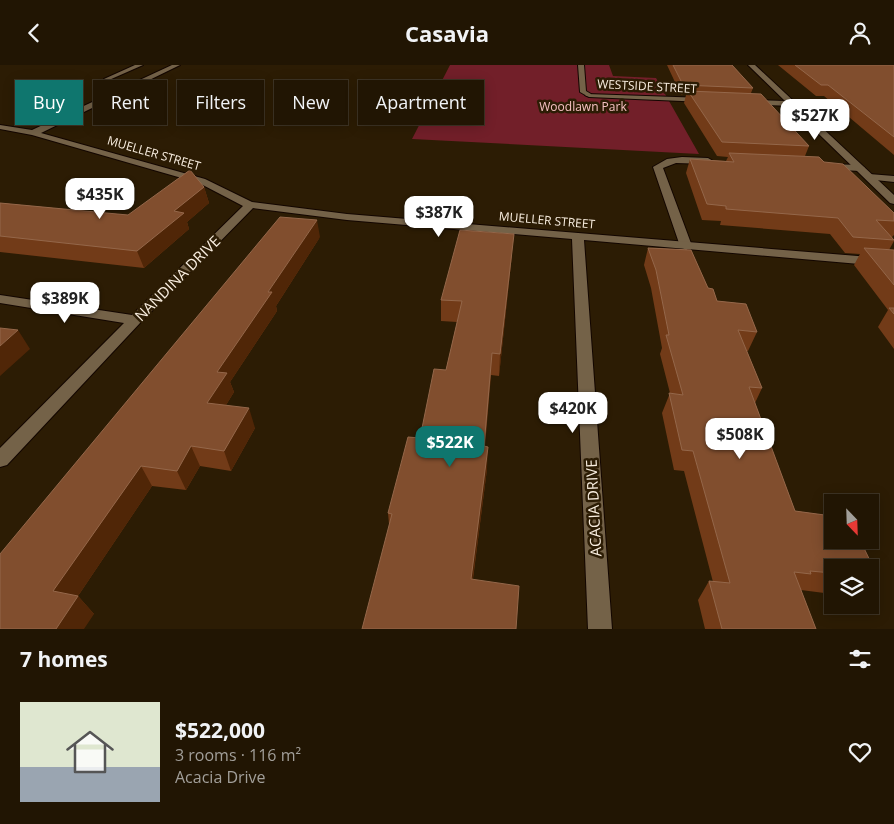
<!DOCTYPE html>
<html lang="en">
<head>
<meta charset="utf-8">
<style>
	body { margin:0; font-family:"Open Sans",sans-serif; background:#2d2212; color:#f1f3f6; height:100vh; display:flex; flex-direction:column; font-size:19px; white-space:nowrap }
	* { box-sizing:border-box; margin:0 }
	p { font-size:16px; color:#a29f9a }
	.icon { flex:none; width:28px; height:28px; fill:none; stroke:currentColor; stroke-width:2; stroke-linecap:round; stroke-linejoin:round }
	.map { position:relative; height:564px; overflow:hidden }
	.panel { display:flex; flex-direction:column; background:#211503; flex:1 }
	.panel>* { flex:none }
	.hud { position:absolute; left:15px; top:15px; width:500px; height:45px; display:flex; gap:10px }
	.needle { width:32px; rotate:157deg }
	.controls { position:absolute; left:824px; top:429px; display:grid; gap:10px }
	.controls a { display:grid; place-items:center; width:55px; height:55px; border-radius:0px; background:#211503; box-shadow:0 2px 12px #0003,0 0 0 1px #3e3425; font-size:25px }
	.price { position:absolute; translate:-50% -42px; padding:0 11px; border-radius:10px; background:#fff; color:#222; font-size:16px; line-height:32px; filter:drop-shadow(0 1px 2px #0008) }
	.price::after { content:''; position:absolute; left:50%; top:30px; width:15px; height:11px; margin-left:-8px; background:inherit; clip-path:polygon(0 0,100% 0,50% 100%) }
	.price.current { background:#0f766e; color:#fff }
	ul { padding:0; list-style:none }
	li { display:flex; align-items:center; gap:15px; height:125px; padding:0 20px }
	li span { display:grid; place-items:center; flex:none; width:140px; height:100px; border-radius:0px; color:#555 }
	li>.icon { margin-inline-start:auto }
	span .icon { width:60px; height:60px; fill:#fffc; stroke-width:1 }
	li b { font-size:21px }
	h2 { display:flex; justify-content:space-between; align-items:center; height:60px; padding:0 20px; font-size:21px }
	.pill { padding:0 18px; border-radius:0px; background:#211503; box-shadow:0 2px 12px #0003,0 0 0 1px #3e3425; font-size:18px; line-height:45px }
	.pill.current { background:#0f766e; color:#fff }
	header { display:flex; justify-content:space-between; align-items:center; height:65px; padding:0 20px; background:#211503; font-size:22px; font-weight:700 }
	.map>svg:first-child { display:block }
	.green { fill:#721f29 }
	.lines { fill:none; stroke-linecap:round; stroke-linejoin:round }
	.lane-casing { stroke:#130600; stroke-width:2 }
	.street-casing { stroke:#130600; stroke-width:2 }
	.lane { fill:#746248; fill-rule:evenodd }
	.street { fill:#746248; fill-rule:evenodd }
	.wall { fill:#723b18 }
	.shaded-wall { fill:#502607 }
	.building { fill:#814e2e; stroke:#94674a }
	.labels { text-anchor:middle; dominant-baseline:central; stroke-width:5; stroke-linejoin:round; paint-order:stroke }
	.far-street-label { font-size:12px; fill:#f9eee0; stroke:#2c1c04 }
	.far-park-label { font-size:12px; fill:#f4c0c1; stroke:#2c1c04 }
	.street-label { font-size:15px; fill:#f9eee0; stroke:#2c1c04 }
</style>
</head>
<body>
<header><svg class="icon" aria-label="back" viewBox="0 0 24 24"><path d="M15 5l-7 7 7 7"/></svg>Casavia<svg class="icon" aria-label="person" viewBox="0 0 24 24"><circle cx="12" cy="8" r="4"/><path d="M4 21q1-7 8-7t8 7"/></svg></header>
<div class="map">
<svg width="894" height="564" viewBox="0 0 894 564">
	<rect width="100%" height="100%" fill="#2c1c04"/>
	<path class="green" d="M450,0H609L613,11L656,13L699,89L412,74Z"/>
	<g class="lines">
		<defs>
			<path id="lane" d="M135,0H143L109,15L104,14Z
				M578,0H584L586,26L591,29V31H587L580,27Z
				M682,92L708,93L713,96L708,99L676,98L663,103L692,181L686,185L680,181L653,102L667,94Z
				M826,99L860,100L865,103L860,106L823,104L821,102Z
				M869,109L894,111V117L866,114L864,112Z"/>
			<path id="street" d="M172,0H180L41,68L205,114L252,137L347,149L894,194V202L584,175L612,564H588L572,174L347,155L253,143L140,258L7,400L0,402V383L124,258L0,238V230L132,250L243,141L199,118L32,70L0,64V60L32,65Z
				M748,0H755L894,130V139L890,138L790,41L748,39L747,37L751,35L785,36Z
				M587,29L705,33L709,35L705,37L589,32L585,30Z"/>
		</defs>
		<use href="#lane" class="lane-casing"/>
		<use href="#street" class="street-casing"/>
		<use href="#lane" class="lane"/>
		<use href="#street" class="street"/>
	</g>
	<path class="wall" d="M667,0H732L753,23L751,28L809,81L805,91L824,97L894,148V170L892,172L894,176L889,185H894V284L878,262L888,245L854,200L860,189L845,188L830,169L720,160L721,156L702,155L686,108L690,94L726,96L728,92L717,91L684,38L686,30H681Z
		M778,0H894V90L824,31H816Z
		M204,122L209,138L187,157L189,164L144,203L0,187V138L128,150Z
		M320,172L276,241L277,246L230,317L234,327L226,340L255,363L231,406L200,401L186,425L152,421L78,531L94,549L0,564Z
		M648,183L691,185L708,223L713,224L717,236L746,239L757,267L748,286H747L762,323L755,338L795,446L832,451V475H860L879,514L870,524V502H832V529L801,525L816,564H705L698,535L709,516L713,517L684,406L674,405L662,348L670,328L660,289L662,283L651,223L644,200Z
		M512,189L499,311L491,310L485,381L487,404L473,514L516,564L389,459L388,448L420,373L446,305L457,257L441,256V235Z"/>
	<path class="shaded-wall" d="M204,122L209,138L187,157L189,164L144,203L137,186L174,146Z
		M317,155L320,172L276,241L277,246L230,317L234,327L215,358L207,338L217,307L268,227Z
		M514,169L512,189L499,311L500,289Z
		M18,265L30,284L0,311V281Z
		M249,343L255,363L231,406L224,386Z
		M191,381L200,401L186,425L177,406Z
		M488,382L487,404L470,535L471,514Z
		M141,401L152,421L78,531L94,549L84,564H56L53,526Z"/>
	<path class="building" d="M673,0H732L753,23L683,20Z
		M795,0H894V72L828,20H821Z
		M688,26L761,29L809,81L722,77Z
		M729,88L819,92L824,97L843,99L894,148V156L876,155L894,175L853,172L838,153L726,144V141L707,139L690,94L734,97Z
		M190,105L204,122L174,146L184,148L137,186L0,171V138L128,150Z
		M280,152L317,155L268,227H272L217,307L227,308L207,338L249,343L224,386L191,381L177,406L141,401L53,526L78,531L56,564H0V489Z
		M460,165L514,169L500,289L492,288L484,381L488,382L471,514L519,521L516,564H362L392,449L388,448L408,372L420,373L434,304L446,305L462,236L441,235Z
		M648,183L691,185L708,223L713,224L717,236L746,239L757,267L738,265L762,323L749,322L795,446L832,451V475H860L879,514L870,513V502H832V508L810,506L811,509L794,507L816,564H722L709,516L730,518L693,386L682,385L669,328L683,330L666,270H669L656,205Z
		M864,183L894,185V220Z
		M889,243H894V249Z
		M0,263L18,265L0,281Z"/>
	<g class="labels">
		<g class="far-street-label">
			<text transform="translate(647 21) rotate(3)">WESTSIDE STREET</text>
			<text transform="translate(154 88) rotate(16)">MUELLER STREET</text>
			<text transform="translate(547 155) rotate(5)">MUELLER STREET</text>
		</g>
		<g class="far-park-label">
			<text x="583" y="41">Woodlawn Park</text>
		</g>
		<g class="street-label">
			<text transform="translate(177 213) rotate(-45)">NANDINA DRIVE</text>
			<text transform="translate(593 443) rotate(-93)">ACACIA DRIVE</text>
		</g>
	</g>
</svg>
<div class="controls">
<a><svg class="needle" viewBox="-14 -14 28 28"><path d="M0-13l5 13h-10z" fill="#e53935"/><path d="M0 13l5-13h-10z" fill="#a29f9a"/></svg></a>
<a><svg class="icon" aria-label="layers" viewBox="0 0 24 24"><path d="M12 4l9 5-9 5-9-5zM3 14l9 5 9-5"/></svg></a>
</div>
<b class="price" style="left:815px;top:76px">$527K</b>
<b class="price" style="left:100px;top:155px">$435K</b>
<b class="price" style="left:439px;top:173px">$387K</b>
<b class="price" style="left:65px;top:259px">$389K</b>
<b class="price" style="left:573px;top:369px">$420K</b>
<b class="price" style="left:740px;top:395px">$508K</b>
<b class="price current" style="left:450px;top:403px">$522K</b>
<div class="hud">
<a class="pill current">Buy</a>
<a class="pill">Rent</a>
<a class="pill">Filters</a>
<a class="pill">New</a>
<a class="pill">Apartment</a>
</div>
</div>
<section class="panel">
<h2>7 homes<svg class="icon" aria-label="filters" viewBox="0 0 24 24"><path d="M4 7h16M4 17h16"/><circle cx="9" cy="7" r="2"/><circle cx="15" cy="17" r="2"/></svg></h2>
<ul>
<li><span style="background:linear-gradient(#dfe7d0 65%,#9aa5b1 0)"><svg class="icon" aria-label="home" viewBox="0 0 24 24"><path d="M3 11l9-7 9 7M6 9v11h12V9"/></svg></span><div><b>$522,000</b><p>3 rooms · 116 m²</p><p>Acacia Drive</p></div><svg class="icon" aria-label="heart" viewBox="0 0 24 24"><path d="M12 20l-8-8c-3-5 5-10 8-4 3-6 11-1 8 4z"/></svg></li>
</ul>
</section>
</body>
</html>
